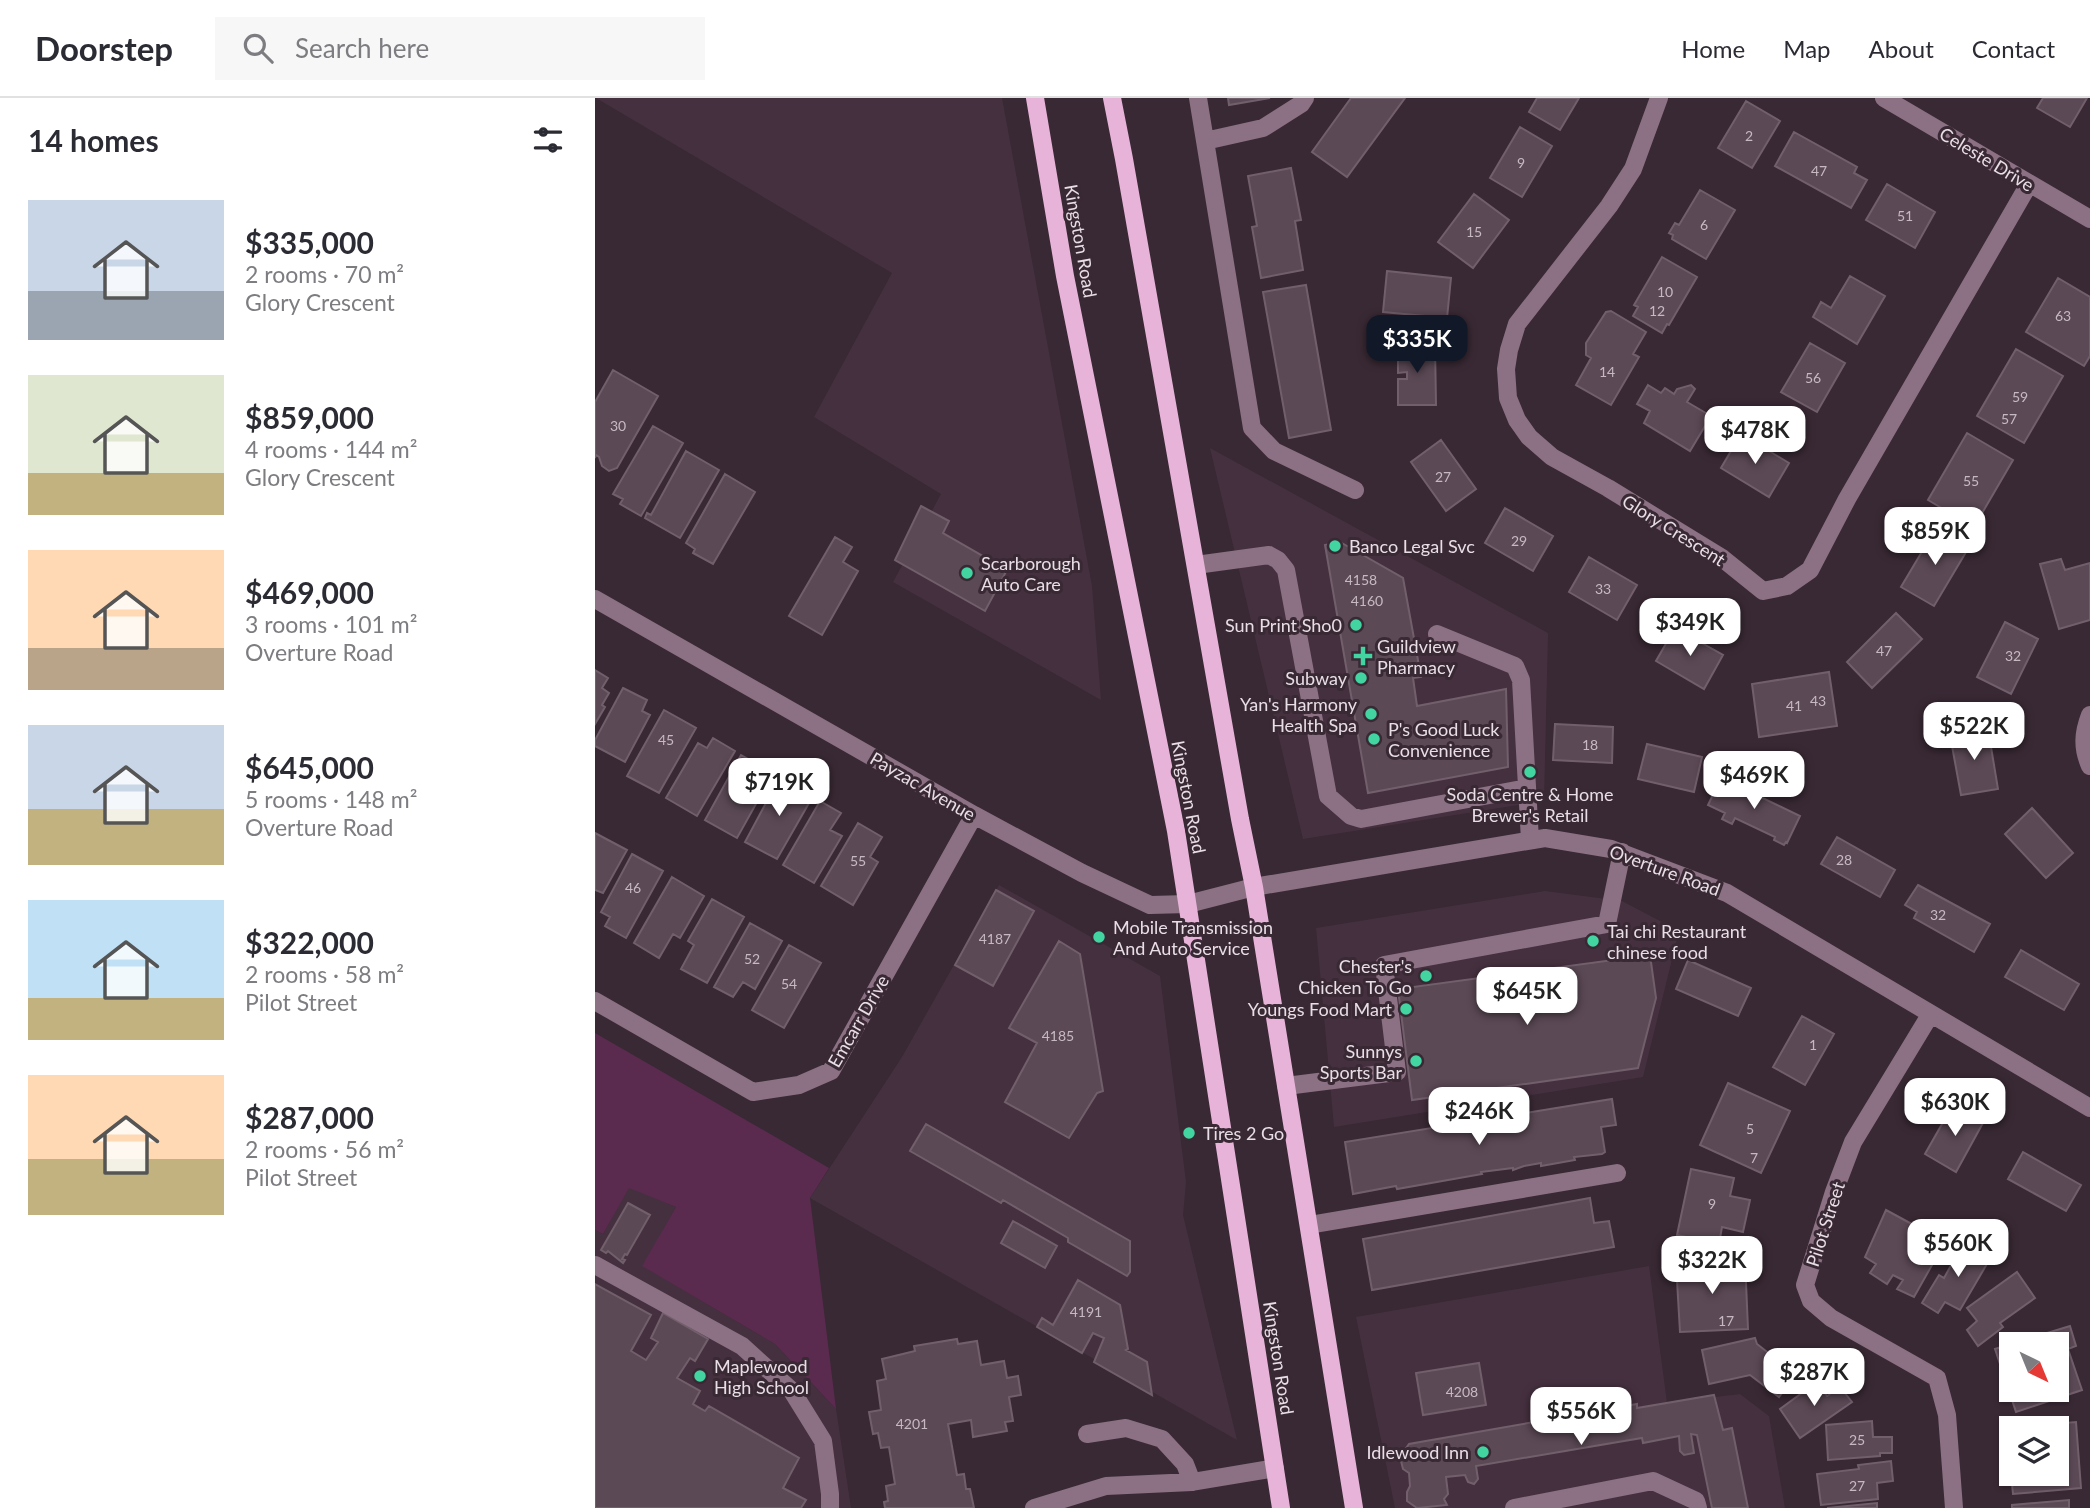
<!DOCTYPE html>
<html lang="en">
<head>
<meta charset="utf-8">
<style>
	body { margin:0; font-family:Lato,sans-serif; background:#f7f7f7; color:#2b2b33; height:100vh; display:flex; flex-direction:column; font-size:26px; white-space:nowrap }
	* { box-sizing:border-box; margin:0 }
	p { font-size:23px; color:#7c7c81 }
	.icon { flex:none; width:38px; height:38px; fill:none; stroke:currentColor; stroke-width:2; stroke-linecap:round; stroke-linejoin:round }
	.map { position:relative; flex:1; overflow:hidden }
	.details { display:flex; flex-direction:column; background:#fff; width:595px }
	.details>* { flex:none }
	.needle { width:46px; rotate:137deg }
	.tools { position:absolute; left:1404px; top:1234px; display:grid; gap:14px }
	.tools a { display:grid; place-items:center; width:70px; height:70px; border-radius:0px; background:#fff; box-shadow:0 2px 5px #0004; font-size:35px }
	.price { position:absolute; translate:-50% -60px; padding:0 16px; border-radius:14px; background:#fff; color:#222; font-size:23px; line-height:46px; filter:drop-shadow(0 2px 4px #0008) }
	.price::after { content:''; position:absolute; left:50%; top:42px; width:21px; height:16px; margin-left:-10px; background:inherit; clip-path:polygon(0 0,100% 0,50% 100%) }
	.price.selected { background:#111827; color:#fff }
	ul { padding:0; list-style:none }
	li { display:flex; align-items:center; gap:21px; height:175px; padding:0 28px }
	li span { display:grid; place-items:center; flex:none; width:196px; height:140px; border-radius:0px; color:#555 }
	li>.icon { margin-inline-start:auto }
	span .icon { width:84px; height:84px; fill:#fffc; stroke-width:1 }
	li b { font-size:30px }
	h2 { display:flex; justify-content:space-between; align-items:center; height:84px; padding:0 28px; font-size:30px }
	header { display:flex; align-items:center; gap:42px; box-sizing:border-box; height:98px; padding:0 35px; background:#fff; border-bottom:2px solid #e1e1e2 }
	header strong { font-size:33px }
	nav { display:flex; gap:38px; margin-inline-start:auto; font-size:24px }
	.search { width:490px; height:63px; background:#f7f7f7; display:flex; align-items:center; gap:18px; box-sizing:border-box; padding:0 24px; border-radius:0px; color:#7c7c81; font-size:26px }
	main { display:flex; flex:1; min-height:0 }
	.map>svg:first-child { display:block }
	.built { fill:#45303f }
	.green { fill:#5a2b4e }
	.building { fill:#5b4955; stroke:#725f6c; stroke-width:2; fill-rule:evenodd }
	.lines { fill:none; stroke-linecap:round; stroke-linejoin:round }
	.minor { stroke:#8b7183; stroke-width:18 }
	.major { stroke:#e7b3d8; stroke-width:18 }
	.poi-dot { fill:#42d4a1; stroke:#392934; stroke-width:2.5 }
	.labels { text-anchor:middle; dominant-baseline:central; stroke-width:6; stroke-linejoin:round; paint-order:stroke }
	.number-label { font-size:14px; fill:#c6b9c2 }
	.street-label { font-size:18px; fill:#e9dee6; stroke:#392934 }
	.poi-label { font-size:18px; fill:#e9dee6; stroke:#392934; text-anchor:start }
</style>
</head>
<body>
<header>
<strong>Doorstep</strong>
<div class="search"><svg class="icon" aria-label="search" viewBox="0 0 24 24"><circle cx="10" cy="10" r="6"/><path d="M15 15l6 6"/></svg>Search here</div>
<nav><a>Home</a><a>Map</a><a>About</a><a>Contact</a></nav>
</header>
<main>
<section class="details">
<h2>14 homes<svg class="icon" aria-label="filters" viewBox="0 0 24 24"><path d="M4 7h16M4 17h16"/><circle cx="9" cy="7" r="2"/><circle cx="15" cy="17" r="2"/></svg></h2>
<ul>
<li><span style="background:linear-gradient(#c9d6e8 65%,#9aa5b1 0)"><svg class="icon" aria-label="home" viewBox="0 0 24 24"><path d="M3 11l9-7 9 7M6 9v11h12V9"/></svg></span><div><b>$335,000</b><p>2 rooms · 70 m²</p><p>Glory Crescent</p></div></li>
<li><span style="background:linear-gradient(#dfe7d0 70%,#c2b280 0)"><svg class="icon" aria-label="home" viewBox="0 0 24 24"><path d="M3 11l9-7 9 7M6 9v11h12V9"/></svg></span><div><b>$859,000</b><p>4 rooms · 144 m²</p><p>Glory Crescent</p></div></li>
<li><span style="background:linear-gradient(#ffd9b3 70%,#b9a48a 0)"><svg class="icon" aria-label="home" viewBox="0 0 24 24"><path d="M3 11l9-7 9 7M6 9v11h12V9"/></svg></span><div><b>$469,000</b><p>3 rooms · 101 m²</p><p>Overture Road</p></div></li>
<li><span style="background:linear-gradient(#c9d6e8 60%,#c2b280 0)"><svg class="icon" aria-label="home" viewBox="0 0 24 24"><path d="M3 11l9-7 9 7M6 9v11h12V9"/></svg></span><div><b>$645,000</b><p>5 rooms · 148 m²</p><p>Overture Road</p></div></li>
<li><span style="background:linear-gradient(#bfe0f5 70%,#c2b280 0)"><svg class="icon" aria-label="home" viewBox="0 0 24 24"><path d="M3 11l9-7 9 7M6 9v11h12V9"/></svg></span><div><b>$322,000</b><p>2 rooms · 58 m²</p><p>Pilot Street</p></div></li>
<li><span style="background:linear-gradient(#ffd9b3 60%,#c2b280 0)"><svg class="icon" aria-label="home" viewBox="0 0 24 24"><path d="M3 11l9-7 9 7M6 9v11h12V9"/></svg></span><div><b>$287,000</b><p>2 rooms · 56 m²</p><p>Pilot Street</p></div></li>
</ul>
</section>
<div class="map">
<svg width="1495" height="1410" viewBox="0 0 1495 1410">
	<rect width="100%" height="100%" fill="#392934"/>
	<path class="built" d="M1,0H407L497,488L506,602L298,484L346,396L219,319L297,175Z
		M615,350L953,535L949,703L708,741Z
		M404,787L565,878L591,1084L588,1117L642,1342L215,1100L307,959Z
		M950,793L1027,803L1084,833L1048,979L739,1029L721,830Z
		M34,1089L81,1109L48,1168L180,1246L241,1311L256,1410H0V1132L8,1136Z
		M1054,1168L1072,1305L1145,1296L1174,1318L1190,1410H800L761,1219Z"/>
	<path class="green" d="M0,935L234,1070L215,1100L241,1311L180,1246L47,1168L81,1109L34,1090L8,1136L0,1132Z"/>
	<path class="building" d="M633,0H675L634,7Z
		M756,0H810L752,79L717,54Z
		M942,0H984L965,32L934,14Z
		M1448,0H1492L1475,29L1442,10Z
		M1151,3L1185,23L1157,70L1123,50Z
		M925,29L957,48L927,99L895,80Z
		M1199,34L1262,69L1259,75L1272,82L1256,110L1180,68Z
		M696,70L706,122L700,123L708,172L666,180L657,129L662,128L653,78Z
		M1292,86L1340,114L1320,150L1271,122Z
		M1105,92L1140,112L1111,161L1077,141L1078,137L1074,135L1080,125L1084,127Z
		M879,96L914,122L878,170L843,144Z
		M1067,159L1102,179L1074,227L1072,226L1067,235L1038,218L1043,209L1039,207Z
		M792,173L856,180L852,220L788,214Z
		M1255,178L1290,198L1262,246L1218,219L1226,204L1236,210Z
		M1463,180L1495,199V258L1489,268L1431,234Z
		M711,187L736,332L694,340L668,194Z
		M1016,213L1051,234L1038,256L1044,259L1016,307L981,287L996,260L991,257V245L1011,214Z
		M1215,245L1250,265L1222,314L1186,294Z
		M803,247H840L841,307H803V281H812V274L803,275Z
		M1421,251L1468,278L1429,345L1382,318Z
		M18,272L63,298L22,370L14,373L7,368L4,359L1,357L0,360V304Z
		M1053,287L1066,295L1070,290L1079,296L1082,291L1096,287L1100,291L1092,304L1116,318L1095,353L1049,325L1055,313L1042,306Z
		M58,328L88,345L46,418L25,406L28,401L18,396Z
		M1372,335L1418,362L1379,429L1333,402Z
		M1146,336L1194,365L1174,399L1126,370Z
		M846,342L881,391L851,413L816,364Z
		M91,353L124,372L85,440L50,420L52,415L56,417Z
		M130,376L160,394L118,466L98,455L100,451L91,445Z
		M326,408L354,423L348,435L412,472L390,513L300,462Z
		M910,410L958,438L938,473L890,445Z
		M1341,430L1374,449L1339,508L1306,489Z
		M240,439L257,449L248,464L263,473L227,537L194,518Z
		M745,444L808,480L826,579L818,580L822,608L911,591L913,669L773,695L730,447Z
		M994,459L1042,487L1022,522L974,494Z
		M1466,461L1470,472L1495,465V522L1464,531L1445,466Z
		M1301,515L1327,541L1277,590L1252,564Z
		M1410,524L1443,541L1416,596L1382,579Z
		M1080,530L1128,557L1109,591L1061,563Z
		M0,572L13,580L7,590L14,595L7,607L10,609L0,626Z
		M1234,574L1242,628L1164,639L1157,586Z
		M28,590L52,602L47,613L55,617L30,664L0,648V642Z
		M69,612L101,630L64,695L32,678Z
		M960,626L1018,629L1017,665L958,662Z
		M1393,631L1403,691L1366,697L1355,637Z
		M118,640L140,653L102,718L71,700L103,645L112,650Z
		M1052,646L1107,659L1099,694L1043,681Z
		M146,657L171,671L159,693L166,697L142,740L110,722Z
		M185,679L218,698L182,761L150,744Z
		M1126,680L1205,718L1192,745L1191,744L1189,747L1179,742L1180,739L1140,720L1137,726L1127,721L1130,715L1113,707Z
		M225,703L246,715L235,732L247,738L219,785L188,767Z
		M1437,710L1478,755L1451,780L1410,736Z
		M263,725L287,739L275,759L283,764L258,807L226,788Z
		M0,735L32,752L8,795L0,792Z
		M1242,739L1300,772L1285,799L1226,766Z
		M37,756L68,773L31,840L10,828L15,819L6,814Z
		M77,779L109,798L85,840L78,836L64,860L39,845Z
		M1323,787L1395,826L1379,854L1319,820L1322,814L1310,807Z
		M401,792L439,813L398,888L360,867Z
		M117,801L149,819L112,885L86,871L99,847L93,843Z
		M155,825L187,843L160,891L148,884L138,899L119,889Z
		M464,843L485,856L508,993L502,995L474,1040L410,1004L442,945L414,930Z
		M194,847L226,865L189,930L157,912Z
		M1426,852L1484,886L1469,912L1410,879Z
		M1055,857L1061,900L1043,970L817,1002L803,891Z
		M1093,862L1156,890L1143,918L1081,891Z
		M1207,918L1239,936L1210,987L1178,969Z
		M1133,985L1195,1013L1166,1075L1105,1047Z
		M1017,1001L1021,1027L1006,1029L1010,1054L1007,1056L979,1059L980,1062L946,1068V1065L929,1068L918,1072V1070L886,1074L887,1076L802,1091L801,1088L758,1096L750,1044Z
		M1359,1005L1389,1023L1361,1074L1330,1056Z
		M331,1026L535,1143V1174L532,1178L473,1144V1140L408,1102L406,1105L315,1053Z
		M1428,1054L1486,1087L1471,1113L1413,1081Z
		M1096,1071L1139,1080L1135,1098L1155,1102L1148,1134L1127,1129L1124,1146L1082,1137Z
		M995,1100L999,1125L1014,1123L1019,1149L777,1192L768,1141Z
		M33,1105L55,1117L32,1157L30,1156L27,1161L30,1162L28,1165L13,1153L11,1155L6,1152Z
		M1291,1112L1350,1144L1319,1199L1302,1191L1308,1182L1298,1177L1292,1186L1275,1175L1281,1166L1270,1159Z
		M418,1123L462,1148L450,1170L406,1145Z
		M1369,1144L1396,1159L1365,1212L1350,1204L1343,1215L1327,1205L1344,1177L1349,1180Z
		M1150,1161L1153,1231L1085,1234L1081,1165Z
		M1422,1174L1440,1200L1405,1225L1408,1229L1383,1248L1372,1232L1382,1223L1372,1210Z
		M483,1182L525,1207L533,1251L531,1252L552,1264L557,1297L499,1264L509,1240L498,1235L487,1255L442,1229L447,1220L458,1227Z
		M0,1186L56,1217L36,1253L51,1262L63,1244L56,1240L68,1215L113,1241L100,1263L95,1260L82,1280L105,1293L98,1306L110,1313L114,1308L204,1360L188,1390L211,1402L206,1410H0Z
		M1475,1228L1481,1248L1473,1251L1487,1292L1421,1314L1400,1251ZM1416,1246H1461V1292H1416Z
		M1160,1240L1162,1246L1176,1257L1179,1254L1204,1272L1184,1299L1155,1277L1114,1286L1107,1252Z
		M362,1241L363,1246L382,1243L386,1267L409,1263L412,1280L423,1278L426,1297L414,1299L418,1323L410,1324L412,1333L378,1339L376,1322L353,1326L362,1377L369,1376L371,1391H375L379,1410H290L289,1404L293,1403L291,1388L300,1386L294,1349L286,1350L283,1335L278,1336L274,1314L286,1312L282,1283L291,1281L287,1261L320,1253L319,1248Z
		M884,1265L891,1307L828,1317L821,1275Z
		M1222,1284L1232,1298L1245,1289L1257,1304L1205,1340L1185,1311Z
		M1119,1297L1128,1332L1137,1330L1153,1410H1117L1102,1337L1096,1336L1099,1355L1089,1357L1085,1353L1084,1338L1048,1345L1047,1340L881,1368L883,1381L879,1386L873,1384L870,1377L851,1379L853,1396L849,1401L852,1407L822,1410L812,1403V1394L815,1388L814,1375L808,1371L805,1359L814,1346L1042,1306V1310Z
		M1277,1323L1278,1339H1297V1355H1285V1358L1233,1362L1231,1327Z
		M1481,1324L1486,1390L1418,1396L1416,1376H1461V1330H1416V1371L1412,1330Z
		M1296,1363L1298,1383L1282,1385L1283,1401L1226,1407L1222,1376L1264,1371L1263,1367Z
		M1474,1402V1410H1417V1407Z
		M1282,1405V1410H1232Z"/>
	<g class="lines">
		<path class="minor" d="M603,0L657,330L679,353L760,392
			M1064,0L1038,71L1014,108L922,226L914,252L911,271L913,300L922,322L934,339L957,359L1013,390L1127,460L1168,493L1192,488L1215,472L1252,401L1434,86
			M1289,0L1495,121
			M610,43L668,30L706,6L710,0
			M601,467L674,457L683,462L691,472L733,698L756,718L766,721L932,690
			M0,501L379,717L487,775L555,807L593,806L659,789L950,740L1016,751L1132,795L1495,1010
			M842,536L920,568L926,582L935,742
			M1495,617C1488,635 1487,650 1495,668
			M0,903L158,994L204,987L236,973L379,717
			M1335,917L1258,1044L1239,1094L1210,1187L1216,1203L1236,1220L1342,1280L1352,1317L1359,1410
			M691,988L802,974L789,867L1012,826L1027,754
			M714,1127L1022,1075
			M0,1167L147,1248L197,1293L228,1343L235,1396V1410
			M492,1336L531,1330L567,1341L590,1366L597,1384
			M439,1410L511,1388L597,1384L680,1370
			M919,1410L1058,1383L1101,1403L1103,1410"/>
		<path class="major" d="M440,0L470,178L581,733L686,1410
			M517,0L529,61L645,721L659,789L759,1410"/>
	</g>
	<g class="poi-dot">
		<circle cx="740" cy="448" r="7"/>
		<circle cx="372" cy="475" r="7"/>
		<circle cx="761" cy="527" r="7"/>
		<path d="M764.5 547.5h7v7h7v7h-7v7h-7v-7h-7v-7h7z"/>
		<circle cx="766" cy="580" r="7"/>
		<circle cx="776" cy="616" r="7"/>
		<circle cx="779" cy="641" r="7"/>
		<circle cx="935" cy="674" r="7"/>
		<circle cx="504" cy="839" r="7"/>
		<circle cx="998" cy="843" r="7"/>
		<circle cx="831" cy="878" r="7"/>
		<circle cx="811" cy="911" r="7"/>
		<circle cx="821" cy="963" r="7"/>
		<circle cx="594" cy="1035" r="7"/>
		<circle cx="105" cy="1278" r="7"/>
		<circle cx="888" cy="1354" r="7"/>
	</g>
	<g class="labels">
		<g class="number-label">
			<text x="1154" y="37">2</text>
			<text x="926" y="64">9</text>
			<text x="1224" y="72">47</text>
			<text x="1310" y="117">51</text>
			<text x="1109" y="126">6</text>
			<text x="879" y="133">15</text>
			<text x="1070" y="193">10</text>
			<text x="1062" y="212">12</text>
			<text x="1468" y="217">63</text>
			<text x="1012" y="273">14</text>
			<text x="1218" y="279">56</text>
			<text x="1425" y="298">59</text>
			<text x="1414" y="320">57</text>
			<text x="23" y="327">30</text>
			<text x="848" y="378">27</text>
			<text x="1376" y="382">55</text>
			<text x="924" y="442">29</text>
			<text x="766" y="481">4158</text>
			<text x="1008" y="490">33</text>
			<text x="772" y="502">4160</text>
			<text x="1289" y="552">47</text>
			<text x="1418" y="557">32</text>
			<text x="1223" y="602">43</text>
			<text x="1199" y="607">41</text>
			<text x="71" y="641">45</text>
			<text x="995" y="646">18</text>
			<text x="1249" y="761">28</text>
			<text x="263" y="762">55</text>
			<text x="38" y="789">46</text>
			<text x="1343" y="816">32</text>
			<text x="400" y="840">4187</text>
			<text x="157" y="860">52</text>
			<text x="194" y="885">54</text>
			<text x="463" y="937">4185</text>
			<text x="1218" y="946">1</text>
			<text x="1155" y="1030">5</text>
			<text x="1159" y="1059">7</text>
			<text x="1117" y="1105">9</text>
			<text x="491" y="1213">4191</text>
			<text x="1131" y="1222">17</text>
			<text x="867" y="1293">4208</text>
			<text x="317" y="1325">4201</text>
			<text x="1262" y="1341">25</text>
			<text x="1262" y="1387">27</text>
		</g>
		<g class="street-label">
			<text transform="translate(1392 61) rotate(31)">Celeste Drive</text>
			<text transform="translate(486 143) rotate(80)">Kingston Road</text>
			<text transform="translate(1079 432) rotate(32)">Glory Crescent</text>
			<text transform="translate(328 688) rotate(30)">Payzac Avenue</text>
			<text transform="translate(594 699) rotate(79)">Kingston Road</text>
			<text transform="translate(1070 772) rotate(20)">Overture Road</text>
			<text transform="translate(263 923) rotate(-60)">Emcarr Drive</text>
			<text transform="translate(1230 1126) rotate(-72)">Pilot Street</text>
			<text transform="translate(684 1260) rotate(81)">Kingston Road</text>
		</g>
		<g class="poi-label">
			<text x="754" y="448">Banco Legal Svc</text>
			<text x="386" y="465">Scarborough<tspan x="386" dy="21">Auto Care</tspan></text>
			<text x="747" y="527" text-anchor="end">Sun Print Sho0</text>
			<text x="782" y="548">Guildview<tspan x="782" dy="21">Pharmacy</tspan></text>
			<text x="752" y="580" text-anchor="end">Subway</text>
			<text x="762" y="606" text-anchor="end">Yan's Harmony<tspan x="762" dy="21">Health Spa</tspan></text>
			<text x="793" y="631">P's Good Luck<tspan x="793" dy="21">Convenience</tspan></text>
			<text x="935" y="696" text-anchor="middle">Soda Centre &amp; Home<tspan x="935" dy="21">Brewer's Retail</tspan></text>
			<text x="518" y="829">Mobile Transmission<tspan x="518" dy="21">And Auto Service</tspan></text>
			<text x="1012" y="833">Tai chi Restaurant<tspan x="1012" dy="21">chinese food</tspan></text>
			<text x="817" y="868" text-anchor="end">Chester's<tspan x="817" dy="21">Chicken To Go</tspan></text>
			<text x="797" y="911" text-anchor="end">Youngs Food Mart</text>
			<text x="807" y="953" text-anchor="end">Sunnys<tspan x="807" dy="21">Sports Bar</tspan></text>
			<text x="608" y="1035">Tires 2 Go</text>
			<text x="119" y="1268">Maplewood<tspan x="119" dy="21">High School</tspan></text>
			<text x="874" y="1354" text-anchor="end">Idlewood Inn</text>
		</g>
	</g>
</svg>
<div class="tools">
<a><svg class="needle" viewBox="-14 -14 28 28"><path d="M0-13l5 13h-10z" fill="#e53935"/><path d="M0 13l5-13h-10z" fill="#7c7c81"/></svg></a>
<a><svg class="icon" aria-label="layers" viewBox="0 0 24 24"><path d="M12 4l9 5-9 5-9-5zM3 14l9 5 9-5"/></svg></a>
</div>
<b class="price selected" style="left:822px;top:277px">$335K</b>
<b class="price" style="left:1160px;top:368px">$478K</b>
<b class="price" style="left:1340px;top:469px">$859K</b>
<b class="price" style="left:1095px;top:560px">$349K</b>
<b class="price" style="left:1379px;top:664px">$522K</b>
<b class="price" style="left:1159px;top:713px">$469K</b>
<b class="price" style="left:184px;top:720px">$719K</b>
<b class="price" style="left:932px;top:929px">$645K</b>
<b class="price" style="left:1360px;top:1040px">$630K</b>
<b class="price" style="left:884px;top:1049px">$246K</b>
<b class="price" style="left:1363px;top:1181px">$560K</b>
<b class="price" style="left:1117px;top:1198px">$322K</b>
<b class="price" style="left:1219px;top:1310px">$287K</b>
<b class="price" style="left:986px;top:1349px">$556K</b>
</div>
</main>
</body>
</html>
